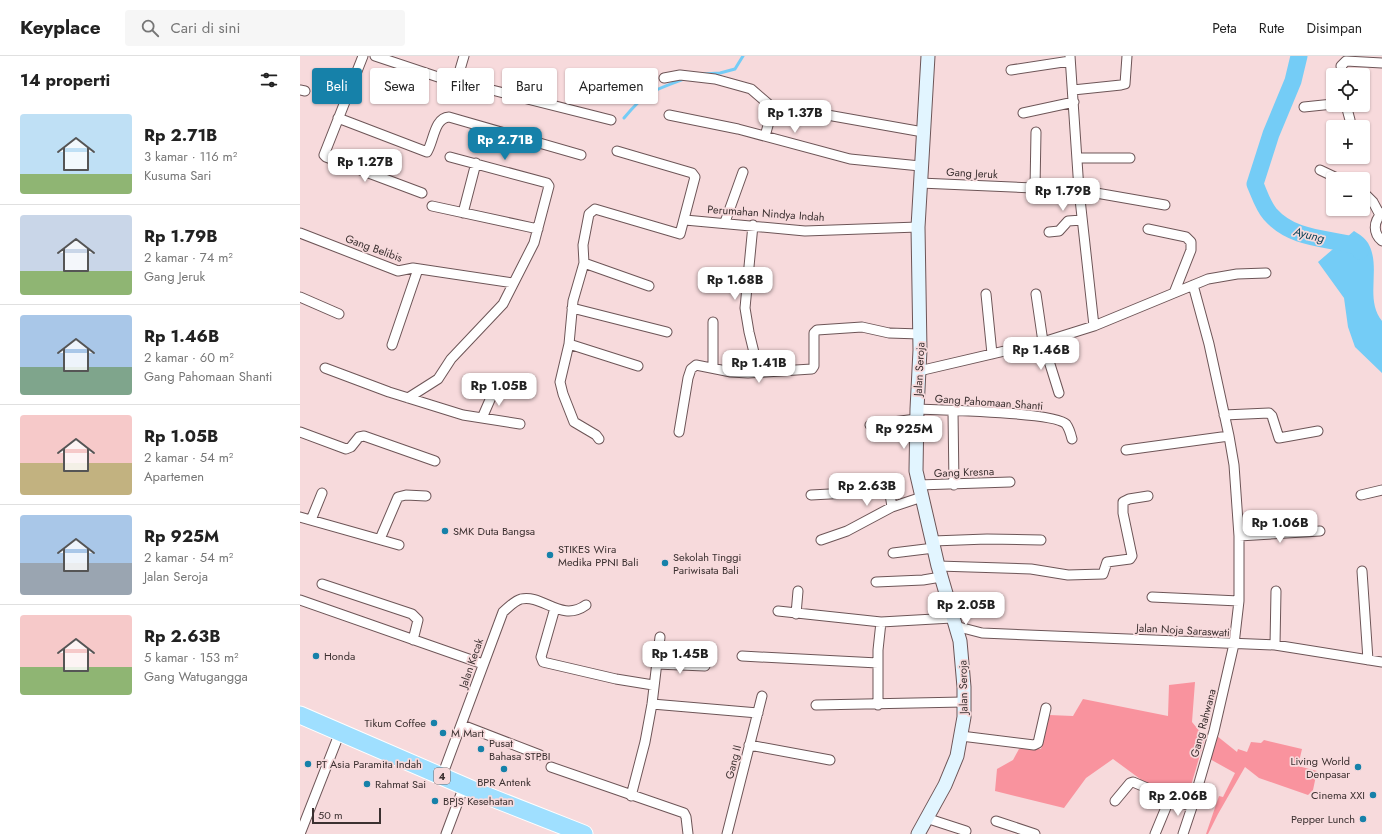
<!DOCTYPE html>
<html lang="id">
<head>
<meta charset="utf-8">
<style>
	body { margin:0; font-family:Jost,sans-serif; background:#f6f6f6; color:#222; height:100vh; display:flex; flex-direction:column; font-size:15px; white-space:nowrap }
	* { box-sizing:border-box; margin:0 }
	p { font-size:13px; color:#767676 }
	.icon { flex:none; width:22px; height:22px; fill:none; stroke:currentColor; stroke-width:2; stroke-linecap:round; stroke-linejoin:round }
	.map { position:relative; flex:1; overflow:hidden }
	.side { display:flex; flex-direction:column; background:#fff; width:300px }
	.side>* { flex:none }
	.top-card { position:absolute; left:12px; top:12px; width:380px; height:36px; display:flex; gap:8px }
	.fabs { position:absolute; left:1026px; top:12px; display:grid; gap:8px }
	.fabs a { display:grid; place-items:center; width:44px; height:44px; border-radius:4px; background:#fff; box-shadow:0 1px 3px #0004; font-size:20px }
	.scale { position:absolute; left:12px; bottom:10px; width:69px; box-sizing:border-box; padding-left:4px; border:2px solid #3b3030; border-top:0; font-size:11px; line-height:14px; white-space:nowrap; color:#3b3030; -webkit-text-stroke:3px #f7dadc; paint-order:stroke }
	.price { position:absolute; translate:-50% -34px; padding:0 9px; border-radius:8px; background:#fff; color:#222; font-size:13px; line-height:26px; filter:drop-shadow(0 1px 2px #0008) }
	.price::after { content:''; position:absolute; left:50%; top:24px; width:12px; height:9px; margin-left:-6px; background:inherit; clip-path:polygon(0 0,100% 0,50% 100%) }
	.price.on { background:#1681a9; color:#fff }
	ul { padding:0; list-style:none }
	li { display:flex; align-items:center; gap:12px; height:100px; padding:0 20px }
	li+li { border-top:1px solid #e0e0e0 }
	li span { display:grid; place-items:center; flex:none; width:112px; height:80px; border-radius:4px; color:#555 }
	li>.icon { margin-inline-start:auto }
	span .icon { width:48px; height:48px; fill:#fffc; stroke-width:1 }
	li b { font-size:17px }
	h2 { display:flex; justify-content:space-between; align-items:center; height:48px; padding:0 20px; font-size:17px }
	.pill { padding:0 14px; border-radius:4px; background:#fff; box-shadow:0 1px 3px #0004; font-size:14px; line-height:36px }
	.pill.on { background:#1681a9; color:#fff }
	header { display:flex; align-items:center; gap:24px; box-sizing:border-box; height:56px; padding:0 20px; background:#fff; border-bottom:1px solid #e0e0e0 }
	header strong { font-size:19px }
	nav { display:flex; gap:22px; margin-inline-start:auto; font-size:14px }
	.search { width:280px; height:36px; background:#f6f6f6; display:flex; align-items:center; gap:10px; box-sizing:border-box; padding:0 14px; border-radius:4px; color:#767676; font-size:15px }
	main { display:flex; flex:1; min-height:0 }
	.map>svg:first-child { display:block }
	.green { fill:#f9939e }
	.water { fill:#74ccf6 }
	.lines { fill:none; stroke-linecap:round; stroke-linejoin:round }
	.stream { stroke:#74ccf6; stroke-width:3 }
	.river { stroke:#74ccf6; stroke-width:17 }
	.street-casing { stroke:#6d5557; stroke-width:11 }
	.secondary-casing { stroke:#6d5557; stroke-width:15 }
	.highway-casing { stroke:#fff; stroke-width:19 }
	.street { stroke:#fff; stroke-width:9 }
	.secondary { stroke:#e2f5ff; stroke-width:13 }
	.highway { stroke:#9fdfff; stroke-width:17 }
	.poi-dot { fill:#1681a9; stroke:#f7dadc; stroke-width:1.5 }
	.labels { text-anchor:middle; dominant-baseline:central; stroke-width:3.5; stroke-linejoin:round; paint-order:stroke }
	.shield { fill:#f7dadc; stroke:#736364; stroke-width:1 }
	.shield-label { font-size:10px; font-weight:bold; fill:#3b3030 }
	.street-label { font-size:11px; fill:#3b3030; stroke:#f7dadc }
	.poi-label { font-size:11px; fill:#3b3030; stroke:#f7dadc; text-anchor:start }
	.water-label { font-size:12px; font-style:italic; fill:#0e4257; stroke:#f7dadc }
</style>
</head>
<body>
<header>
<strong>Keyplace</strong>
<div class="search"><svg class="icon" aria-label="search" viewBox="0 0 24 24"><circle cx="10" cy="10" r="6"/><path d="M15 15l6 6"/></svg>Cari di sini</div>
<nav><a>Peta</a><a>Rute</a><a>Disimpan</a></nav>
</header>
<main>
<section class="side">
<h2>14 properti<svg class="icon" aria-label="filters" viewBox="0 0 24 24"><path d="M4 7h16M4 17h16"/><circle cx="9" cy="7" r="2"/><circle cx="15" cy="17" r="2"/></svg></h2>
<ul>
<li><span style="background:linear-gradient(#bfe0f5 75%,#8fb573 0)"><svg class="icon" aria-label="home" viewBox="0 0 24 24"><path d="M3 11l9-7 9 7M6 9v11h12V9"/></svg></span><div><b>Rp 2.71B</b><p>3 kamar · 116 m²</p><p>Kusuma Sari</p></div></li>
<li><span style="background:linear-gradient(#c9d6e8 70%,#8fb573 0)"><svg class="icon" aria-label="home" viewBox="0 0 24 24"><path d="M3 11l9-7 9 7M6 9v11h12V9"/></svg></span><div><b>Rp 1.79B</b><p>2 kamar · 74 m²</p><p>Gang Jeruk</p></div></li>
<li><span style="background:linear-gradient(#a9c7e8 65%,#7fa58c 0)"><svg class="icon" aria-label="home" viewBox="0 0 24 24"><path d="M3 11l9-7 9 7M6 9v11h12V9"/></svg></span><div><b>Rp 1.46B</b><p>2 kamar · 60 m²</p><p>Gang Pahomaan Shanti</p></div></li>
<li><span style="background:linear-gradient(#f6c9c9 60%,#c2b280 0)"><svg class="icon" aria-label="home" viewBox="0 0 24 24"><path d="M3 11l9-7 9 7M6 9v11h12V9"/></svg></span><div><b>Rp 1.05B</b><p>2 kamar · 54 m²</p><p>Apartemen</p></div></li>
<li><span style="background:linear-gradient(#a9c7e8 60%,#9aa5b1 0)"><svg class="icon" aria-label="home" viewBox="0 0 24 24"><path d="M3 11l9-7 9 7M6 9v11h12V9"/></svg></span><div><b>Rp 925M</b><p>2 kamar · 54 m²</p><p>Jalan Seroja</p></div></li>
<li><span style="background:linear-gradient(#f6c9c9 65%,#8fb573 0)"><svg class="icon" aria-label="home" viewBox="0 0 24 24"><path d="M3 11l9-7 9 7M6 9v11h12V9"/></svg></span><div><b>Rp 2.63B</b><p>5 kamar · 153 m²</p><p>Gang Watugangga</p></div></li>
</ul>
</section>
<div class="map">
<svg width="1082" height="778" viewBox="0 0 1082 778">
	<rect width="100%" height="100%" fill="#f7dadc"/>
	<path class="green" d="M895,626L892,666L905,682L887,743L847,728L813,703L786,722L764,752L695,735L697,713L713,704L719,693H741L749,659L773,660L783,643L868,660L869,629Z
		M917,680L937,696L938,693L947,696L951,686L961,687L964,684L1002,693L998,710L1017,715L1013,734L1008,739L959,722L945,711L918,758L908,778H906L919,740L923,741L935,717L908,702Z"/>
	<path class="water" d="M1054,175C1059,178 1065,182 1068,187C1082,211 1064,243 1082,265V317L1055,291L1048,271L1044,242L1018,206Z"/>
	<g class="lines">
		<path class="stream" d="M403,18L420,17L435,13L443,0
			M324,62C345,36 354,34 384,23"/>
		<path class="river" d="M999,0L993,25L971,78L955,128C959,137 963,150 970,158C993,184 1027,182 1058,190L1060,195"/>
		<defs>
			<path id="street" d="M63,0L24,99L26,101L122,137
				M75,0L156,27L192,34L311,64
				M770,0L779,134L794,270
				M711,14L770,5
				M1043,19L1041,10L1046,5L1082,7
				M364,22L380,19L415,23L451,33L473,52L516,57L623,76
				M156,27L164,0
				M0,34L5,35
				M773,34L821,29L825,28L827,0
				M1046,49L1050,64
				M1004,51L1033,48
				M723,57L774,46
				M369,59L438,73L550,103L620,110
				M38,62L127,96C134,85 134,62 149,61L281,99
				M465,80L473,52
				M777,102H830
				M1020,114L1039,123
				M620,127L779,134L865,149
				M735,132L736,76
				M1063,136L1073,146L1080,159
				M132,150L238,173
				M163,157L176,107
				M1082,157C1073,166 1073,177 1082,185
				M385,164L505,175L618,171
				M425,166L443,116
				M453,169L445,252L449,276L459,317
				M848,173L886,181L891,186V194L874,237
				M749,176L759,175L768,165L782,164
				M0,177L98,215L113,212L213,227
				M284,207L349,230
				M686,238L692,298
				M736,238L743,286L759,337
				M0,241L39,258
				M272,252L367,276
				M413,266V312
				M269,288L338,310
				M92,289L118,213
				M25,312L89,336L163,359L220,368
				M619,315L743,286L794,270L908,223L937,218L966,217
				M108,342L138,323L151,303L203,248L234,187L249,130L247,127L150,101
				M617,353C639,354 755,356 766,368C769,372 771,379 772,383
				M653,355L654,429
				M924,359L969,357L972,360L979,382L1018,375
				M182,362L196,330
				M570,369L616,363
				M0,376L46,393L51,391L59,381L64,380L135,405
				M379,376L388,322L391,313L396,309L431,316L448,317L512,313L514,310V277L517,274L562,271L589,277L620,278
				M299,383L296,379L274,366L263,338L260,326L269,288L273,245L284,207L283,189L289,158L295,153L380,178L395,121L392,117L317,95
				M826,394L929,380
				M618,429L710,426
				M511,439L586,435L590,438L592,451
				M1061,439L1082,434
				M0,461L99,489
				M11,464L22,437
				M939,480L1020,475
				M80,483L98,441L106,439L126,440
				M521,484L547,475L592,451L622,441
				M633,485L687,483L741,484
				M593,497L634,492
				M638,510L731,513L768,519L803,518L807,506L830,503L832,500L823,457V446L829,443L848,440
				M1062,515L1068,604
				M576,526L623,524L641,521
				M22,528L112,558L118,564L113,584
				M852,541L939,545
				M0,544L183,608
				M255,552L241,601L243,606L316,623L353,629
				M478,555L581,566L652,562
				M496,558L498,535
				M655,570L682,577L975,589L1082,606
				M975,589L976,535
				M442,600L578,607V594L581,566
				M356,608L405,610
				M352,648L458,657
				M516,649L663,646
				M578,649V607
				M162,669L240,699
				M661,680L734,689L738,687L746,652
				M449,689L530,704
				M251,711L384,757L386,761L388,778
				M142,720L203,556C209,551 214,545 221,543C243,538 261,567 286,549
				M331,740L345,686L352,648L360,581
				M815,745L830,727L833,726L892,751L914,675L934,588L939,545V480L934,409L929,380L909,288L893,229
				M626,762L666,775
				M696,765L735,778
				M0,778L40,676
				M146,778L164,730
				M427,778L462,640
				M855,778L867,749
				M883,778L892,751"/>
			<path id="secondary" d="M618,778L645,729L657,700L664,661V631L660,585L638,510L616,415L617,353L620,294L618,171L628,0"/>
			<path id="highway" d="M0,659L185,739L284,778"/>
		</defs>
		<use href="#street" class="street-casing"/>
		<use href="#secondary" class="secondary-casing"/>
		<use href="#highway" class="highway-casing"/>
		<use href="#street" class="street"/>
		<use href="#secondary" class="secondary"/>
		<use href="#highway" class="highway"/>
	</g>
	<g class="poi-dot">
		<circle cx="145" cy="475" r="4"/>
		<circle cx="250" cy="499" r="4"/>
		<circle cx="365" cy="507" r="4"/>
		<circle cx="16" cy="600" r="4"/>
		<circle cx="134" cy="667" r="4"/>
		<circle cx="143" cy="677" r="4"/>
		<circle cx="181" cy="693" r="4"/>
		<circle cx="8" cy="708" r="4"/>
		<circle cx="1058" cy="711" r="4"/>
		<circle cx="204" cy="713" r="4"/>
		<circle cx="67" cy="728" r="4"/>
		<circle cx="1073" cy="739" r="4"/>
		<circle cx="135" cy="745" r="4"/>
		<circle cx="1063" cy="763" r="4"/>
	</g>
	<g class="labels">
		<rect class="shield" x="134" y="712" width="16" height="16" rx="3"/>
		<g class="shield-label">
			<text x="142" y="720">4</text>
		</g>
		<g class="street-label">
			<text transform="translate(672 117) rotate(3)">Gang Jeruk</text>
			<text transform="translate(466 157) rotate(4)">Perumahan Nindya Indah</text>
			<text transform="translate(74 192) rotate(20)">Gang Belibis</text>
			<text transform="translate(619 313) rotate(-87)">Jalan Seroja</text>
			<text transform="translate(689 346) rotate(4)">Gang Pahomaan Shanti</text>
			<text transform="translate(664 416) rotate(-2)">Gang Kresna</text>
			<text transform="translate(883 574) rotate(3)">Jalan Noja Saraswati</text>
			<text transform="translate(171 607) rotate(-71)">Jalan Kecak</text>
			<text transform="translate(663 631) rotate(-91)">Jalan Seroja</text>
			<text transform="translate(903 667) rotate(-75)">Gang Rahwana</text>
			<text transform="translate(433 706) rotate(-76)">Gang II</text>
		</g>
		<g class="poi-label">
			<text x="153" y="475">SMK Duta Bangsa</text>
			<text x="258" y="493">STIKES Wira<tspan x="258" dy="13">Medika PPNI Bali</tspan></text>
			<text x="373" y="501">Sekolah Tinggi<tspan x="373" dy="13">Pariwisata Bali</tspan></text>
			<text x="24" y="600">Honda</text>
			<text x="126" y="667" text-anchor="end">Tikum Coffee</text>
			<text x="151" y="677">M Mart</text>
			<text x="189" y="687">Pusat<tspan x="189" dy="13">Bahasa STPBI</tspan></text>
			<text x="1050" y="705" text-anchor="end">Living World<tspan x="1050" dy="13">Denpasar</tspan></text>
			<text x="16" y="708">PT Asia Paramita Indah</text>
			<text x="204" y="726" text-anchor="middle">BPR Antenk</text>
			<text x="75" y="728">Rahmat Sai</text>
			<text x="1065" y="739" text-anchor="end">Cinema XXI</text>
			<text x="143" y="745">BPJS Kesehatan</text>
			<text x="1055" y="763" text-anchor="end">Pepper Lunch</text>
		</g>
		<g class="water-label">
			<text transform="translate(1009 179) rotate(14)">Ayung</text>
		</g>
	</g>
</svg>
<div class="fabs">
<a><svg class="icon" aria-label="locate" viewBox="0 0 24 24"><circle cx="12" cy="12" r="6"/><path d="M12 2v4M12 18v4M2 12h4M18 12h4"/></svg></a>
<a>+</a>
<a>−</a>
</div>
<div class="scale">50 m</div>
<b class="price" style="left:495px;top:78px">Rp 1.37B</b>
<b class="price on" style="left:205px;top:105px">Rp 2.71B</b>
<b class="price" style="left:65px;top:127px">Rp 1.27B</b>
<b class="price" style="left:763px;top:156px">Rp 1.79B</b>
<b class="price" style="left:435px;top:245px">Rp 1.68B</b>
<b class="price" style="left:741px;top:315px">Rp 1.46B</b>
<b class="price" style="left:459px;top:328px">Rp 1.41B</b>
<b class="price" style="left:199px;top:351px">Rp 1.05B</b>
<b class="price" style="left:604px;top:394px">Rp 925M</b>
<b class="price" style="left:567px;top:451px">Rp 2.63B</b>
<b class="price" style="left:980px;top:488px">Rp 1.06B</b>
<b class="price" style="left:666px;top:570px">Rp 2.05B</b>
<b class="price" style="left:380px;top:619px">Rp 1.45B</b>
<b class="price" style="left:878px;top:761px">Rp 2.06B</b>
<div class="top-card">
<a class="pill on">Beli</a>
<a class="pill">Sewa</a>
<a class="pill">Filter</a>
<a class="pill">Baru</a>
<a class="pill">Apartemen</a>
</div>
</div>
</main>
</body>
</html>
